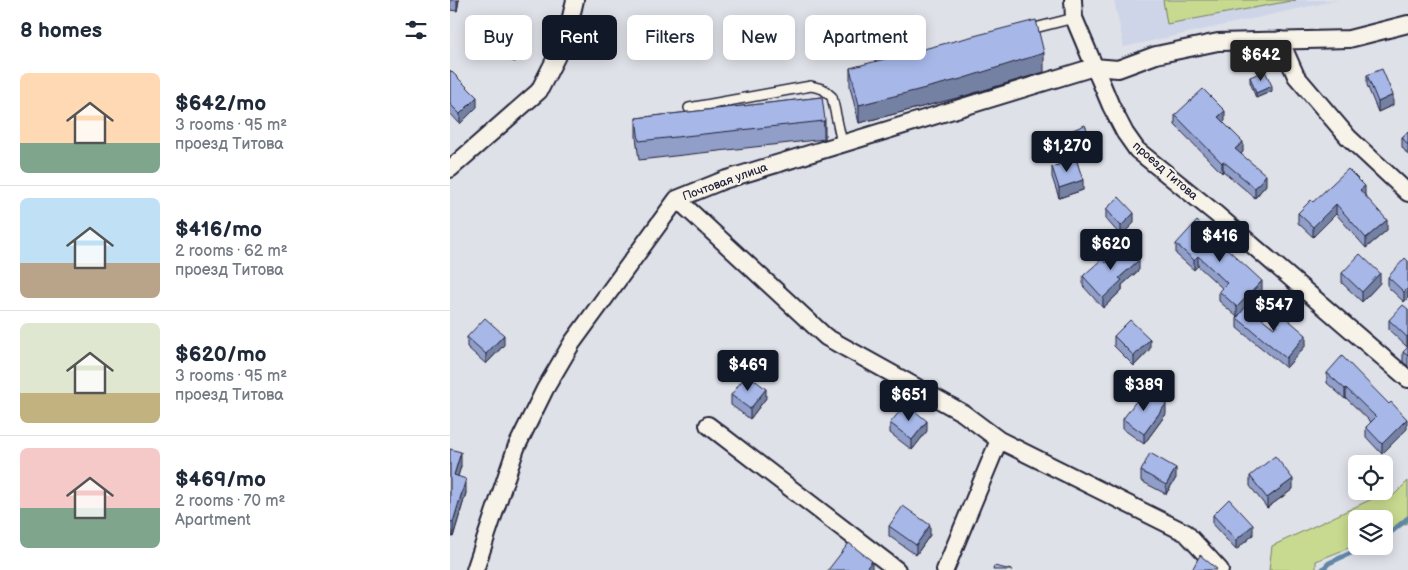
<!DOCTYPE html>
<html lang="en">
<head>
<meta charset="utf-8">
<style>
	body { margin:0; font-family:"Balsamiq Sans",sans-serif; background:#f2f2f3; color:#1f2937; height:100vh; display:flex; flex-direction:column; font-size:19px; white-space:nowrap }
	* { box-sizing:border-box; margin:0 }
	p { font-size:16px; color:#747a83 }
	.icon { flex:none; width:28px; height:28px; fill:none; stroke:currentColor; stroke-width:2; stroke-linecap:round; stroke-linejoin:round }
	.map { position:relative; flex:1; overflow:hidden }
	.drawer { display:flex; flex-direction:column; background:#fff; width:450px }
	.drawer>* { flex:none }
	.top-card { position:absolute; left:15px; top:15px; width:475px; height:45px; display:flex; gap:10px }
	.controls { position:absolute; left:898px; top:455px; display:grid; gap:10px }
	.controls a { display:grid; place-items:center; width:45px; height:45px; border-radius:8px; background:#fff; box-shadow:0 2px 12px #0003; font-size:25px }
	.price { position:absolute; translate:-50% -42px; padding:0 11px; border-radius:5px; background:#111827; color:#fff; font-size:16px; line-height:32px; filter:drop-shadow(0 1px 2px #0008) }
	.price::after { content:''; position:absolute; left:50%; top:30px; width:15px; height:11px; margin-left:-8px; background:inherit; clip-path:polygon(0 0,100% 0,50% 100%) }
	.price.active { background:#222; color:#fff }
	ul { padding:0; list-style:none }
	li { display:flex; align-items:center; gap:15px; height:125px; padding:0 20px }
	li+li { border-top:1px solid #e0e1e3 }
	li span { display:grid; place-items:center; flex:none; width:140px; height:100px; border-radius:8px; color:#555 }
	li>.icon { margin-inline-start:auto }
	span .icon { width:60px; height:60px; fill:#fffc; stroke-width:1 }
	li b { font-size:21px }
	h2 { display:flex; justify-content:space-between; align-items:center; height:60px; padding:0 20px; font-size:21px }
	.tag { padding:0 18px; border-radius:8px; background:#fff; box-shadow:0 2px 12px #0003; font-size:18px; line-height:45px }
	.tag.active { background:#111827; color:#fff }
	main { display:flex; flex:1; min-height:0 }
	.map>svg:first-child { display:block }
	.built { fill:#ced5e8 }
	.green { fill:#c8da8f; stroke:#757e65 }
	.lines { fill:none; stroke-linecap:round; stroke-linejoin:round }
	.stream { stroke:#6287a6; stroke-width:5 }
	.service-casing { stroke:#22223b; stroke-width:12 }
	.minor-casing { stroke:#22223b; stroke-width:20 }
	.service { stroke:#f7f3e8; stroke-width:9 }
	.minor { stroke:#f7f3e8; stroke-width:16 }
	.wall { fill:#909ec8; stroke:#22223b }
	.shaded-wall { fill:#7581a2; stroke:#22223b }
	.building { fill:#a7b8e8; stroke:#22223b }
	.labels { text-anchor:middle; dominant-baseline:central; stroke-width:4; stroke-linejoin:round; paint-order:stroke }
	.street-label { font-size:12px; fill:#22223b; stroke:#f7f3e8 }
</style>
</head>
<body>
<main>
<section class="drawer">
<h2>8 homes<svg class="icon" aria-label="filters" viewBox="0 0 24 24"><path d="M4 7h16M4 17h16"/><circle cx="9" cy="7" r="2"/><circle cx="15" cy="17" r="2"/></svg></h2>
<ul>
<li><span style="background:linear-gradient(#ffd9b3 70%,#7fa58c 0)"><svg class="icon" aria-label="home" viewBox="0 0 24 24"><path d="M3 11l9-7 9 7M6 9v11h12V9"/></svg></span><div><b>$642/mo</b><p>3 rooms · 95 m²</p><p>проезд Титова</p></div></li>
<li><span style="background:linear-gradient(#bfe0f5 65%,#b9a48a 0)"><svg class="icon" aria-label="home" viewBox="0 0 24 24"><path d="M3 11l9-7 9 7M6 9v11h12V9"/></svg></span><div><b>$416/mo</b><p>2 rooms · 62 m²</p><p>проезд Титова</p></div></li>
<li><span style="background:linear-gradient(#dfe7d0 70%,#c2b280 0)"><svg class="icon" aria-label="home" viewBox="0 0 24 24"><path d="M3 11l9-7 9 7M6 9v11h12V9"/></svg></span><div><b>$620/mo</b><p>3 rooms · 95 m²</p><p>проезд Титова</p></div></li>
<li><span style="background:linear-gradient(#f6c9c9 60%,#7fa58c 0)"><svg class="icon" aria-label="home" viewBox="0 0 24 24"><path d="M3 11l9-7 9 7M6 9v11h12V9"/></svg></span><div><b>$469/mo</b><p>2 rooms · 70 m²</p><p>Apartment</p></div></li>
</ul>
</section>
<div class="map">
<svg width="958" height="570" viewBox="0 0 958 570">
	<rect width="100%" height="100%" fill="#dfe1e8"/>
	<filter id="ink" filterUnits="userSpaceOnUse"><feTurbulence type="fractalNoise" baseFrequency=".02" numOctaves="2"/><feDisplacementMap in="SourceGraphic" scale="10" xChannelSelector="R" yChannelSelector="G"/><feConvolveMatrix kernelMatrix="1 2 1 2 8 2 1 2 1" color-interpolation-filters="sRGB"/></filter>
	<g filter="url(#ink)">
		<path class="built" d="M664,0H888L674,47Z"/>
		<path class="green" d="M713,0H846L717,24Z
			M958,481V523L934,533V519H906V545L866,561V570H819L822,546L924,498L944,495Z"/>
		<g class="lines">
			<path class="stream" d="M934,538L958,518
				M872,570L879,563L916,546"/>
			<defs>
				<path id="service" d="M577,30L624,18
					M239,108L361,86L373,89L382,97L392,143"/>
				<path id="minor" d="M623,0L624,18L661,106L675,133L687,150L765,213L958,379
					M830,40L846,76L898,137L958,193
					M0,169L89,91L116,38L125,0
					M227,199L376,337L513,413L549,440L736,533L770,570
					M258,425L447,570
					M25,570L66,448L95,389L122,343L227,199L274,180L644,67L668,69L706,55L768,42L899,39L958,24
					M495,570L549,440"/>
			</defs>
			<use href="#service" class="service-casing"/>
			<use href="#minor" class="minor-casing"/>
			<use href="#service" class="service"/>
			<use href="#minor" class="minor"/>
		</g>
		<path class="wall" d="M0,0H9L7,11L0,10Z
			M47,45L71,46L65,62L47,55Z
			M400,68L594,72L511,97L409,123L400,87Z
			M0,70L27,107L10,124L0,113Z
			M917,75L943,105L928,112L917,85Z
			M800,77L822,91L806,98L800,82Z
			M372,97L375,139L189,160L186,137V118Z
			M725,115L775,121L773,122L793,152L791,154L816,185L805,198L773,171L772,173L725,125Z
			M958,132V155L952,147V137Z
			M613,134L643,154L627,161L633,190L609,198L602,177V167L620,161L613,144Z
			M915,195L937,230L916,248L886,214L863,237L848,223V213L863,202Z
			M656,209L684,223L671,236L656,219Z
			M726,244L812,290L797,307L824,328L856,345L836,368L787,328V318L792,312L787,317L769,301V291L772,288L748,266L744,270L726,254Z
			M958,261V298L954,302L938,287V277Z
			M655,263L689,270L672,285V290L653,308L633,286V276Z
			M892,273L930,283L912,302L892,283Z
			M958,309V346L957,347L939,330V320Z
			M664,336L700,349L684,366L664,346Z
			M17,337L54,345L36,364L17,347Z
			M958,347V366L953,362V352Z
			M877,373L957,429L932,454L916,437V427L921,422L896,398L895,399L877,383Z
			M281,395L316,398L300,419L281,405Z
			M716,414L694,444L673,429V419Z
			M440,423L477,431L462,450L440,433Z
			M0,449L11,466L8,476L16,493L3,537L0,536Z
			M691,471L726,478L716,494L691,481Z
			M800,476L843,489L817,508L800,486Z
			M763,515L803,535L786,550L763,525Z
			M439,526L480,535L466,555L439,536Z"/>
		<path class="shaded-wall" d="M7,0H9L7,11Z
			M71,36V46L65,62V52Z
			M594,53V72L511,97L409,123V105Z
			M822,86V91L806,98V93Z
			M943,95V105L928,112V102Z
			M27,97V107L10,124V114Z
			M775,111V121L768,127V117Z
			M375,120V139H374V121Z
			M793,142V152L785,159V149Z
			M643,144V154L621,163V153Z
			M773,161V171L772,173V163Z
			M816,175V185L805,198V188Z
			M633,180V190L609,198V188Z
			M915,186V196L910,190Z
			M886,204V214L863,237V227Z
			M684,213V223L671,236V226Z
			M937,220V230L916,248V238Z
			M748,256V266L744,270V260Z
			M689,260V270L672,285V290L653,308V298L669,278Z
			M930,273V283L912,302V292Z
			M812,281V290L787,317V307Z
			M958,288V298L954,302V292Z
			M54,335V345L36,364V354Z
			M856,335V345L836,368V358Z
			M958,336V346L957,347V337Z
			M700,339V349L684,366V356Z
			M896,388V398L895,399V389Z
			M316,389V398L300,419V409Z
			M716,404V414L694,444V434Z
			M957,419V429L932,454V444Z
			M477,421V431L462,450V440Z
			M11,452V466L4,490V475Z
			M726,468V478L716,494V485Z
			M16,479V493L3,537V522Z
			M843,479V489L817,508V498Z
			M480,525V535L466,555V545Z
			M803,525V535L786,550V540Z
			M422,561V570H415Z"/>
		<path class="building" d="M586,20L594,53L511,79L409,105L400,68Z
			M54,29L71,36L65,52L47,45Z
			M932,69L943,95L928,102L917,75Z
			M0,70L27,97L10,114L0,104Z
			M815,71L822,86L806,93L800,77Z
			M753,89L775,111L768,117L793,142L785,149L816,175L805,188L773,161L772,163L725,115Z
			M372,97L375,120L374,121L189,141L186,118Z
			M635,125L643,144L621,153L613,134Z
			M958,132V145L952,137Z
			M626,159L633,180L609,188L602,167Z
			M898,169L915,186L910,190L937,220L916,238L886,204L863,227L848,213L861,200L863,202Z
			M669,197L684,213L671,226L656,209Z
			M747,221L812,281L787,307L769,291L777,283L748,256L744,260L726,244Z
			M675,244L689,260L669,278L672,280L653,298L633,276L652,259L655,263Z
			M910,254L930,273L912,292L892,273Z
			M955,258L958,261V288L954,292L938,277Z
			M953,305L958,309V336L957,337L939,320Z
			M796,306L824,328L834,316L856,335L836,358L787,318Z
			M35,318L54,335L36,354L17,337Z
			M680,320L700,339L684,356L664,336Z
			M958,347V356L953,352Z
			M892,356L939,404L941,402L957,419L932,444L916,427L926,417L896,388L895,389L877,373Z
			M297,374L316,389L300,409L281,395Z
			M695,389L716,404L694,434L673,419Z
			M456,404L477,421L462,440L440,423Z
			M0,449L11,452L4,475L16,479L3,522L0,521Z
			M700,453L726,468L716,485L691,471Z
			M825,456L843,479L817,498L800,476Z
			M779,499L803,525L786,540L763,515Z
			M453,506L480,525L466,545L439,526Z
			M399,543L422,561L415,570H378Z
			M750,555L767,569L766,570H742Z
			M544,566L562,570H543Z"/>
	</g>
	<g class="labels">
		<g class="street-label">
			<text transform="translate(715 171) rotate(41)">проезд Титова</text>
			<text transform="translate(275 182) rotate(-20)">Почтовая улица</text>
		</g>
	</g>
</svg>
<div class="controls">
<a><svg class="icon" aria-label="locate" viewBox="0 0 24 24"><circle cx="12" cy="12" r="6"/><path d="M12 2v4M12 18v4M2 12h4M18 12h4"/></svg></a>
<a><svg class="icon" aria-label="layers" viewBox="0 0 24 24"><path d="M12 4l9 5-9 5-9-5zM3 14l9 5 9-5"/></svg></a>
</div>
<b class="price active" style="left:811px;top:82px">$642</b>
<b class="price" style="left:617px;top:173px">$1,270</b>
<b class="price" style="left:770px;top:263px">$416</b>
<b class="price" style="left:661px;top:271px">$620</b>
<b class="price" style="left:824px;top:332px">$547</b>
<b class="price" style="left:298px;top:392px">$469</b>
<b class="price" style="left:694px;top:412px">$389</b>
<b class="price" style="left:459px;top:422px">$651</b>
<div class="top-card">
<a class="tag">Buy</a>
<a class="tag active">Rent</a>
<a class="tag">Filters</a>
<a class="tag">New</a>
<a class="tag">Apartment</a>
</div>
</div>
</main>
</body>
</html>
